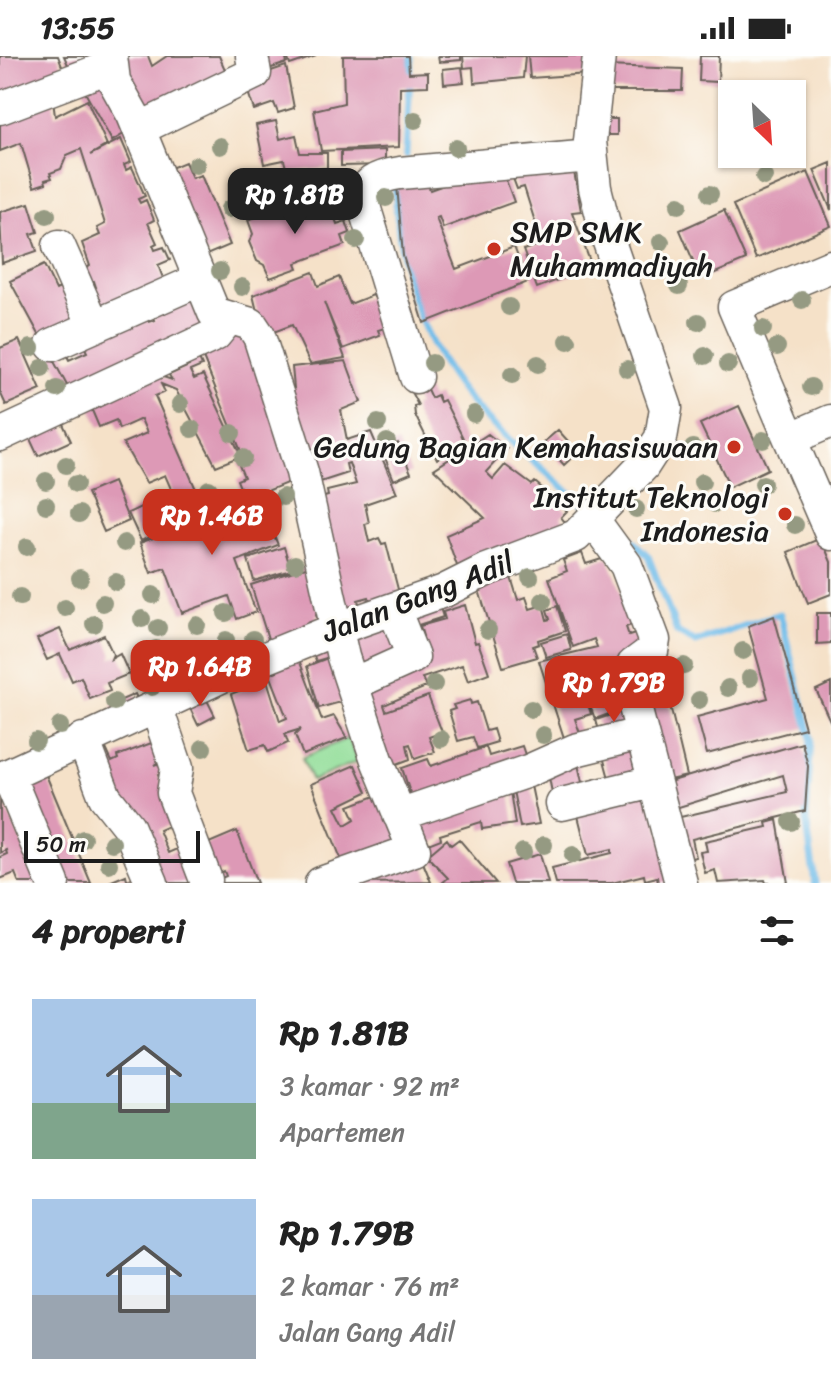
<!DOCTYPE html>
<html lang="id">
<head>
<meta charset="utf-8">
<style>
	body { margin:0; font-family:Sriracha,sans-serif; background:#f6f6f6; color:#222; height:100vh; display:flex; flex-direction:column; font-size:30px; white-space:nowrap }
	* { box-sizing:border-box; margin:0 }
	p { font-size:26px; color:#767676 }
	.icon { flex:none; width:44px; height:44px; fill:none; stroke:currentColor; stroke-width:2; stroke-linecap:round; stroke-linejoin:round }
	.map { position:relative; height:827px; overflow:hidden }
	.details { display:flex; flex-direction:column; background:#fff; flex:1 }
	.details>* { flex:none }
	.needle { width:52px; rotate:155deg }
	.controls { position:absolute; left:718px; top:24px; display:grid; gap:16px }
	.controls a { display:grid; place-items:center; width:88px; height:88px; border-radius:0px; background:#fff; box-shadow:0 2px 6px #0004; font-size:40px }
	.scale { position:absolute; left:24px; bottom:20px; width:176px; box-sizing:border-box; padding-left:8px; border:4px solid #1c1c1c; border-top:0; font-size:22px; line-height:28px; white-space:nowrap; color:#1c1c1c; -webkit-text-stroke:6px #fdfcf7; paint-order:stroke }
	.price { position:absolute; translate:-50% -68px; padding:0 18px; border-radius:16px; background:#c8321e; color:#fff; font-size:26px; line-height:52px; filter:drop-shadow(0 2px 4px #0008) }
	.price::after { content:''; position:absolute; left:50%; top:48px; width:24px; height:18px; margin-left:-12px; background:inherit; clip-path:polygon(0 0,100% 0,50% 100%) }
	.price.current { background:#222; color:#fff }
	ul { padding:0; list-style:none }
	li { display:flex; align-items:center; gap:24px; height:200px; padding:0 32px }
	li span { display:grid; place-items:center; flex:none; width:224px; height:160px; border-radius:0px; color:#555 }
	li>.icon { margin-inline-start:auto }
	span .icon { width:96px; height:96px; fill:#fffc; stroke-width:1 }
	li b { font-size:34px }
	h2 { display:flex; justify-content:space-between; align-items:center; height:96px; padding:0 32px; font-size:34px }
	.status { display:flex; justify-content:space-between; align-items:center; height:56px; padding:0 40px; background:#fff; direction:ltr }
	.status svg { height:22px; fill:currentColor }
	.map>svg:first-child { display:block }
	.green { fill:#93de9a; stroke:#587d5b; stroke-width:2 }
	.lines { fill:none; stroke-linecap:round; stroke-linejoin:round }
	.stream { stroke:#6fbce9; stroke-width:7 }
	.building { fill:#dd99b6 }
	.minor-casing { stroke:#686158; stroke-width:35 }
	.minor { stroke:#fff; stroke-width:32 }
	.tree { fill:#959a82 }
	.poi-dot { fill:#c8321e; stroke:#fdfcf7; stroke-width:3 }
	.labels { text-anchor:middle; dominant-baseline:central; stroke-width:6; stroke-linejoin:round; paint-order:stroke }
	.poi-label { font-size:30px; fill:#1c1c1c; stroke:#fdfcf7; text-anchor:end }
	.street-label { font-size:30px; fill:#1c1c1c; stroke:#fdfcf7 }
</style>
</head>
<body>
<div class="status"><b>13:55</b><svg viewBox="0 0 49 12"><path d="M0 12V9h3v3zM5 12V6h3v6zM10 12V3h3v9zM15 12V0h3v12zM26 1h20v11H26zM47 4h2v5h-2z"/></svg></div>
<div class="map">
<svg width="831" height="827" viewBox="0 0 831 827">
	<rect width="100%" height="100%" fill="#fdfcf7"/>
	<filter id="ink" filterUnits="userSpaceOnUse"><feTurbulence type="fractalNoise" baseFrequency=".0125" numOctaves="2"/><feDisplacementMap in="SourceGraphic" scale="16" xChannelSelector="R" yChannelSelector="G"/><feConvolveMatrix kernelMatrix="1 2 1 2 8 2 1 2 1" color-interpolation-filters="sRGB"/></filter>
	<filter id="wash" filterUnits="userSpaceOnUse"><feTurbulence type="fractalNoise" baseFrequency=".006" numOctaves="4" result="noise"/><feDisplacementMap in="SourceGraphic" scale="32" xChannelSelector="R" yChannelSelector="G"/><feGaussianBlur stdDeviation="1.8" result="paint"/><feColorMatrix in="noise" values="0 0 0 0 0 0 0 0 0 0 0 0 0 0 0 0 0 1.4 0 .05"/><feComposite in="paint" operator="in"/></filter>
	<g filter="url(#wash)">
		<rect width="100%" height="100%" fill="#f5e1c8"/>
		<path class="green" d="M348,682L358,705L312,725L302,702Z"/>
		<g class="lines">
			<path class="stream" d="M406,99L411,3
				M395,128C398,212 421,295 481,357C513,390 551,419 585,450
				M613,466L648,500L677,576L696,586L780,558L811,682L806,762L815,827"/>
		</g>
		<g id="blocks">
			<path class="building" d="M0,0H58L66,21L0,43Z
				M64,0H98L74,22Z
				M125,0H148L152,10L167,0H219L231,27L144,66L126,37Z
				M253,0H285L287,7L259,16Z
				M287,0H316L290,9Z
				M343,0H408L409,17L428,16V30L400,31L399,91L321,95L314,54L344,47Z
				M438,0H461V4L439,6Z
				M463,0H525L523,22L474,27L473,11L464,12Z
				M528,0H586L588,18L530,22Z
				M700,0H719L718,26L699,25Z
				M286,10L294,52L278,57L274,47L254,54L244,24Z
				M606,10L683,13L682,35H605Z
				M462,11L464,26L444,28L443,13Z
				M105,17L137,70L112,85L81,29Z
				M52,37L55,60L87,44L107,89L90,99L121,83L131,106L124,109L126,114L132,111L145,140L138,143L140,147L146,144L154,164L148,167L157,187L153,189L155,194L164,191L170,204L158,209L166,230L94,257L86,234L96,231L94,225L85,229L79,214L90,210L82,187L100,179L97,172L105,168L81,93L67,99L61,113L50,117L52,122L45,124L46,127L34,131L21,87L0,95V58Z
				M601,63H617V79H601Z
				M276,65L280,83L296,79L300,97H327V112L287,116L284,104L264,108L256,69Z
				M385,94V109L341,110V96Z
				M185,106L192,122L201,119L230,189L204,200L168,113Z
				M831,107V154L814,114Z
				M573,110L581,155L572,156L592,211L537,232L523,194L542,188L524,131L517,133L511,117Z
				M503,116L514,146L443,172L439,161L436,162L456,213L514,191L528,226L424,267L403,200L397,129L426,123L430,134L478,117Z
				M808,116L831,170L756,203L733,149Z
				M260,127L267,147L249,154L241,135Z
				M327,140L337,168L346,165L350,177L342,180L345,189L296,207L298,212L270,222L264,209L257,205L249,186L253,178L248,164L276,153L277,158Z
				M29,147L38,176L31,178L37,195L2,207L0,156Z
				M724,154L746,204L701,223L680,174Z
				M44,209L56,234L66,229L83,267L42,284L10,225Z
				M313,216L318,230L339,221L350,248L373,239L390,270L378,274L380,279L343,293L324,246L345,302L310,308L292,269L263,280L253,239Z
				M189,235L207,273L71,337L50,298L63,291L69,304L87,296L82,286L144,256L149,266L155,264L153,258Z
				M248,271L299,422L245,444L237,424L244,421L238,407L245,405L199,292Z
				M19,284L41,334L6,349L0,336V292Z
				M196,296L202,310L190,315L194,323L203,319L241,400L216,410L176,334L161,328L165,336L155,340L206,456L185,465L165,419L146,427L123,387L147,377L141,363L119,373L116,364L99,371L88,345L157,319L172,324L169,319L189,310L185,301Z
				M346,305L361,346L341,354L347,384L371,376L397,437L365,448L369,467L365,468L369,486L379,482L382,488L386,487L401,545L372,551L369,541L358,544L362,558L344,563L313,444L328,440L327,435L356,428L349,407L346,408L348,417L311,429L283,333L294,332L292,311Z
				M426,331L431,342L437,339L440,346L444,344L466,388L437,403L415,359L414,350L418,349L412,338Z
				M739,350L768,413L730,431L700,368Z
				M57,355L71,385L38,400L24,370Z
				M558,374L578,396L564,409L544,386Z
				M488,378L507,393L486,416L493,423L505,409L532,429L535,426L550,439V445L552,442L567,455L561,461L571,474L460,518L446,479L485,462L434,413Z
				M398,387L411,417L394,424L382,394Z
				M113,426L129,465L104,476L87,437Z
				M260,445L278,489L237,505L256,556L237,563L229,540L182,557L165,512L151,517L140,487L213,459L216,468L222,465L219,457Z
				M145,449L149,456L157,453L166,473L141,485L128,457Z
				M821,482L831,506V538L808,547L788,496Z
				M284,491L291,514L254,525L248,503Z
				M582,497L586,508L608,501L634,568L626,571L629,580L641,576L648,596L619,627L600,633L602,639L621,632L628,651L595,663L574,605L591,658L575,663L581,680L565,685L539,605L597,591L594,583L573,591L549,522L567,515L563,504Z
				M318,507L330,554L316,559L321,572L271,592L251,529Z
				M510,518L518,544L526,541L530,553L543,549L547,564L550,563L547,554L557,550L565,575L538,584L539,588L533,590L537,601L503,611L477,528Z
				M438,546L443,561L406,573L401,558Z
				M465,549L475,587L478,586L489,617L468,625L462,609L422,622L426,631L384,649L386,655L428,640L442,676L429,681L435,696L415,703L410,688L407,689L410,703L386,712L359,632L414,583L423,580L420,570L445,563L443,556Z
				M817,557H831V587L817,588Z
				M774,560L805,672L707,698L697,661L768,642L748,570Z
				M382,565L403,597L357,618L346,584Z
				M60,573L70,594L104,579L113,598L111,603L120,598L129,618L107,627L110,635L90,643L81,621L72,625L60,598L47,604L37,583Z
				M567,578L571,594L546,601L541,586Z
				M330,582L355,642L319,652L307,610L330,601L316,605L309,589Z
				M296,596L322,664L334,660L347,682L303,699L295,679L301,673L285,678L288,687L268,696L265,689L249,694L231,638L267,624L280,665L287,662L266,608Z
				M659,604L687,720L660,726L634,618Z
				M831,627V667L816,634Z
				M203,636L215,660L198,669L186,644Z
				M135,638L141,651L118,661L112,648Z
				M470,644L471,648L477,646L486,675L493,673L497,686L477,692L473,681L458,685L449,655L455,653L453,649Z
				M626,654L632,671L601,681L596,664Z
				M631,684L647,715L610,726L601,693Z
				M154,686L161,704L154,709L170,703L173,712L158,719L177,766L159,774L168,797L186,789L200,827H160L108,738L91,693L104,688L112,706L118,703L117,700Z
				M802,687L808,710L805,755L692,783L696,801L682,804L672,763L787,736L783,719L669,754L662,728Z
				M522,690L529,711L414,749L402,712L428,703L431,710L486,691L489,700Z
				M576,699L584,735L553,742L547,711Z
				M355,709L367,736L336,751L345,769L355,763L349,750L383,737L407,789L344,810L311,728Z
				M44,714L91,827H56L23,723Z
				M529,720L539,768L520,771L511,724Z
				M647,732L675,827H658L657,821L645,824L644,819L612,827H556L552,812L612,797V793L588,799L577,756Z
				M510,735L515,768L482,773L481,766L440,779L441,783L418,792L405,759Z
				M0,738L40,827H19L15,817L0,823V801L7,798L6,794L0,797Z
				M777,764L788,827H766L765,824L718,827L715,814L705,817L700,796L707,795L705,785L767,771L766,767Z
				M237,775L257,827H210L226,820L224,815L209,822L197,792Z
				M447,783L451,789L459,783L496,827H442L448,822L427,800Z
				M540,798L548,827H512L506,808Z
				M420,799L431,826L358,827Z
				M142,818L146,827H107L126,819L127,824Z"/>
		</g>
	</g>
	<g filter="url(#ink)">
		<use href="#blocks" fill-opacity="0" stroke="#686158" stroke-width="2"/>
		<g class="lines">
			<defs>
				<path id="minor" d="M111,0L114,25L133,59L214,257L251,268L259,280L302,416L343,601L377,704L414,794L321,827
					M0,52L111,10
					M139,73L255,17L252,0
					M59,190L94,270
					M831,210L734,251L790,383L831,365
					M52,289L199,224
					M416,321L364,150C359,126 380,120 400,117L591,100
					M0,379L215,279L229,262
					M790,383L831,478
					M594,465L626,509L654,584L652,595L633,609L628,624L681,827
					M353,628L413,601L394,553
					M156,650L177,712L173,737L206,824
					M83,683L105,741L128,770L152,827
					M8,719L53,827
					M0,723L231,616L339,572L444,535L486,514L576,480L643,410L661,382L666,352L607,180L595,132L590,85L599,0
					M562,748L653,726
					M399,759L528,715L575,694L640,678"/>
			</defs>
			<use href="#minor" class="minor-casing"/>
			<use href="#minor" class="minor"/>
		</g>
		<g class="tree">
			<circle cx="415" cy="64" r="9"/>
			<circle cx="220" cy="90" r="9"/>
			<circle cx="456" cy="92" r="9"/>
			<circle cx="196" cy="109" r="9"/>
			<circle cx="244" cy="119" r="9"/>
			<circle cx="764" cy="121" r="9"/>
			<circle cx="285" cy="123" r="9"/>
			<circle cx="269" cy="133" r="9"/>
			<circle cx="710" cy="138" r="9"/>
			<circle cx="291" cy="142" r="9"/>
			<circle cx="386" cy="142" r="9"/>
			<circle cx="679" cy="149" r="9"/>
			<circle cx="229" cy="153" r="9"/>
			<circle cx="47" cy="159" r="9"/>
			<circle cx="356" cy="184" r="9"/>
			<circle cx="661" cy="186" r="9"/>
			<circle cx="220" cy="215" r="9"/>
			<circle cx="679" cy="230" r="9"/>
			<circle cx="242" cy="231" r="9"/>
			<circle cx="802" cy="244" r="9"/>
			<circle cx="509" cy="251" r="9"/>
			<circle cx="698" cy="266" r="9"/>
			<circle cx="763" cy="273" r="9"/>
			<circle cx="568" cy="285" r="9"/>
			<circle cx="777" cy="291" r="9"/>
			<circle cx="31" cy="292" r="9"/>
			<circle cx="705" cy="300" r="9"/>
			<circle cx="432" cy="307" r="9"/>
			<circle cx="538" cy="308" r="9"/>
			<circle cx="728" cy="308" r="9"/>
			<circle cx="42" cy="312" r="9"/>
			<circle cx="627" cy="313" r="9"/>
			<circle cx="512" cy="319" r="9"/>
			<circle cx="811" cy="331" r="9"/>
			<circle cx="57" cy="333" r="9"/>
			<circle cx="180" cy="348" r="9"/>
			<circle cx="474" cy="358" r="9"/>
			<circle cx="378" cy="367" r="9"/>
			<circle cx="192" cy="373" r="9"/>
			<circle cx="232" cy="377" r="9"/>
			<circle cx="763" cy="384" r="9"/>
			<circle cx="387" cy="386" r="9"/>
			<circle cx="693" cy="392" r="9"/>
			<circle cx="243" cy="402" r="9"/>
			<circle cx="66" cy="409" r="9"/>
			<circle cx="46" cy="425" r="9"/>
			<circle cx="702" cy="426" r="9"/>
			<circle cx="76" cy="428" r="9"/>
			<circle cx="763" cy="428" r="9"/>
			<circle cx="209" cy="433" r="9"/>
			<circle cx="283" cy="441" r="9"/>
			<circle cx="715" cy="448" r="9"/>
			<circle cx="46" cy="449" r="9"/>
			<circle cx="636" cy="453" r="9"/>
			<circle cx="79" cy="458" r="9"/>
			<circle cx="795" cy="469" r="9"/>
			<circle cx="124" cy="487" r="9"/>
			<circle cx="27" cy="491" r="9"/>
			<circle cx="295" cy="508" r="9"/>
			<circle cx="530" cy="521" r="9"/>
			<circle cx="80" cy="522" r="9"/>
			<circle cx="116" cy="526" r="9"/>
			<circle cx="153" cy="539" r="9"/>
			<circle cx="20" cy="541" r="9"/>
			<circle cx="543" cy="545" r="9"/>
			<circle cx="103" cy="547" r="9"/>
			<circle cx="65" cy="552" r="9"/>
			<circle cx="226" cy="557" r="9"/>
			<circle cx="142" cy="563" r="9"/>
			<circle cx="94" cy="568" r="9"/>
			<circle cx="197" cy="569" r="9"/>
			<circle cx="158" cy="572" r="9"/>
			<circle cx="488" cy="574" r="9"/>
			<circle cx="253" cy="583" r="9"/>
			<circle cx="226" cy="584" r="9"/>
			<circle cx="156" cy="593" r="9"/>
			<circle cx="743" cy="595" r="9"/>
			<circle cx="186" cy="597" r="9"/>
			<circle cx="684" cy="610" r="9"/>
			<circle cx="184" cy="616" r="9"/>
			<circle cx="750" cy="622" r="9"/>
			<circle cx="434" cy="628" r="9"/>
			<circle cx="152" cy="631" r="9"/>
			<circle cx="728" cy="632" r="9"/>
			<circle cx="699" cy="644" r="9"/>
			<circle cx="114" cy="646" r="9"/>
			<circle cx="531" cy="653" r="9"/>
			<circle cx="60" cy="670" r="9"/>
			<circle cx="543" cy="679" r="9"/>
			<circle cx="441" cy="683" r="9"/>
			<circle cx="36" cy="685" r="9"/>
			<circle cx="203" cy="692" r="9"/>
			<circle cx="791" cy="766" r="9"/>
			<circle cx="83" cy="783" r="9"/>
			<circle cx="112" cy="787" r="9"/>
			<circle cx="544" cy="789" r="9"/>
			<circle cx="523" cy="796" r="9"/>
			<circle cx="573" cy="799" r="9"/>
			<circle cx="109" cy="808" r="9"/>
		</g>
	</g>
	<g class="poi-dot">
		<circle cx="494" cy="193" r="8"/>
		<circle cx="734" cy="391" r="8"/>
		<circle cx="785" cy="458" r="8"/>
	</g>
	<g class="labels">
		<g class="poi-label">
			<text x="510" y="176" text-anchor="start">SMP SMK<tspan x="510" dy="34">Muhammadiyah</tspan></text>
			<text x="718" y="391">Gedung Bagian Kemahasiswaan</text>
			<text x="769" y="441">Institut Teknologi<tspan x="769" dy="34">Indonesia</tspan></text>
		</g>
		<g class="street-label">
			<text transform="translate(418 541) rotate(-21)">Jalan Gang Adil</text>
		</g>
	</g>
</svg>
<div class="controls">
<a><svg class="needle" viewBox="-14 -14 28 28"><path d="M0-13l5 13h-10z" fill="#e53935"/><path d="M0 13l5-13h-10z" fill="#767676"/></svg></a>
</div>
<div class="scale">50 m</div>
<b class="price current" style="left:295px;top:180px">Rp 1.81B</b>
<b class="price" style="left:212px;top:501px">Rp 1.46B</b>
<b class="price" style="left:200px;top:652px">Rp 1.64B</b>
<b class="price" style="left:614px;top:668px">Rp 1.79B</b>
</div>
<section class="details">
<h2>4 properti<svg class="icon" aria-label="filters" viewBox="0 0 24 24"><path d="M4 7h16M4 17h16"/><circle cx="9" cy="7" r="2"/><circle cx="15" cy="17" r="2"/></svg></h2>
<ul>
<li><span style="background:linear-gradient(#a9c7e8 65%,#7fa58c 0)"><svg class="icon" aria-label="home" viewBox="0 0 24 24"><path d="M3 11l9-7 9 7M6 9v11h12V9"/></svg></span><div><b>Rp 1.81B</b><p>3 kamar · 92 m²</p><p>Apartemen</p></div></li>
<li><span style="background:linear-gradient(#a9c7e8 60%,#9aa5b1 0)"><svg class="icon" aria-label="home" viewBox="0 0 24 24"><path d="M3 11l9-7 9 7M6 9v11h12V9"/></svg></span><div><b>Rp 1.79B</b><p>2 kamar · 76 m²</p><p>Jalan Gang Adil</p></div></li>
</ul>
</section>
</body>
</html>
